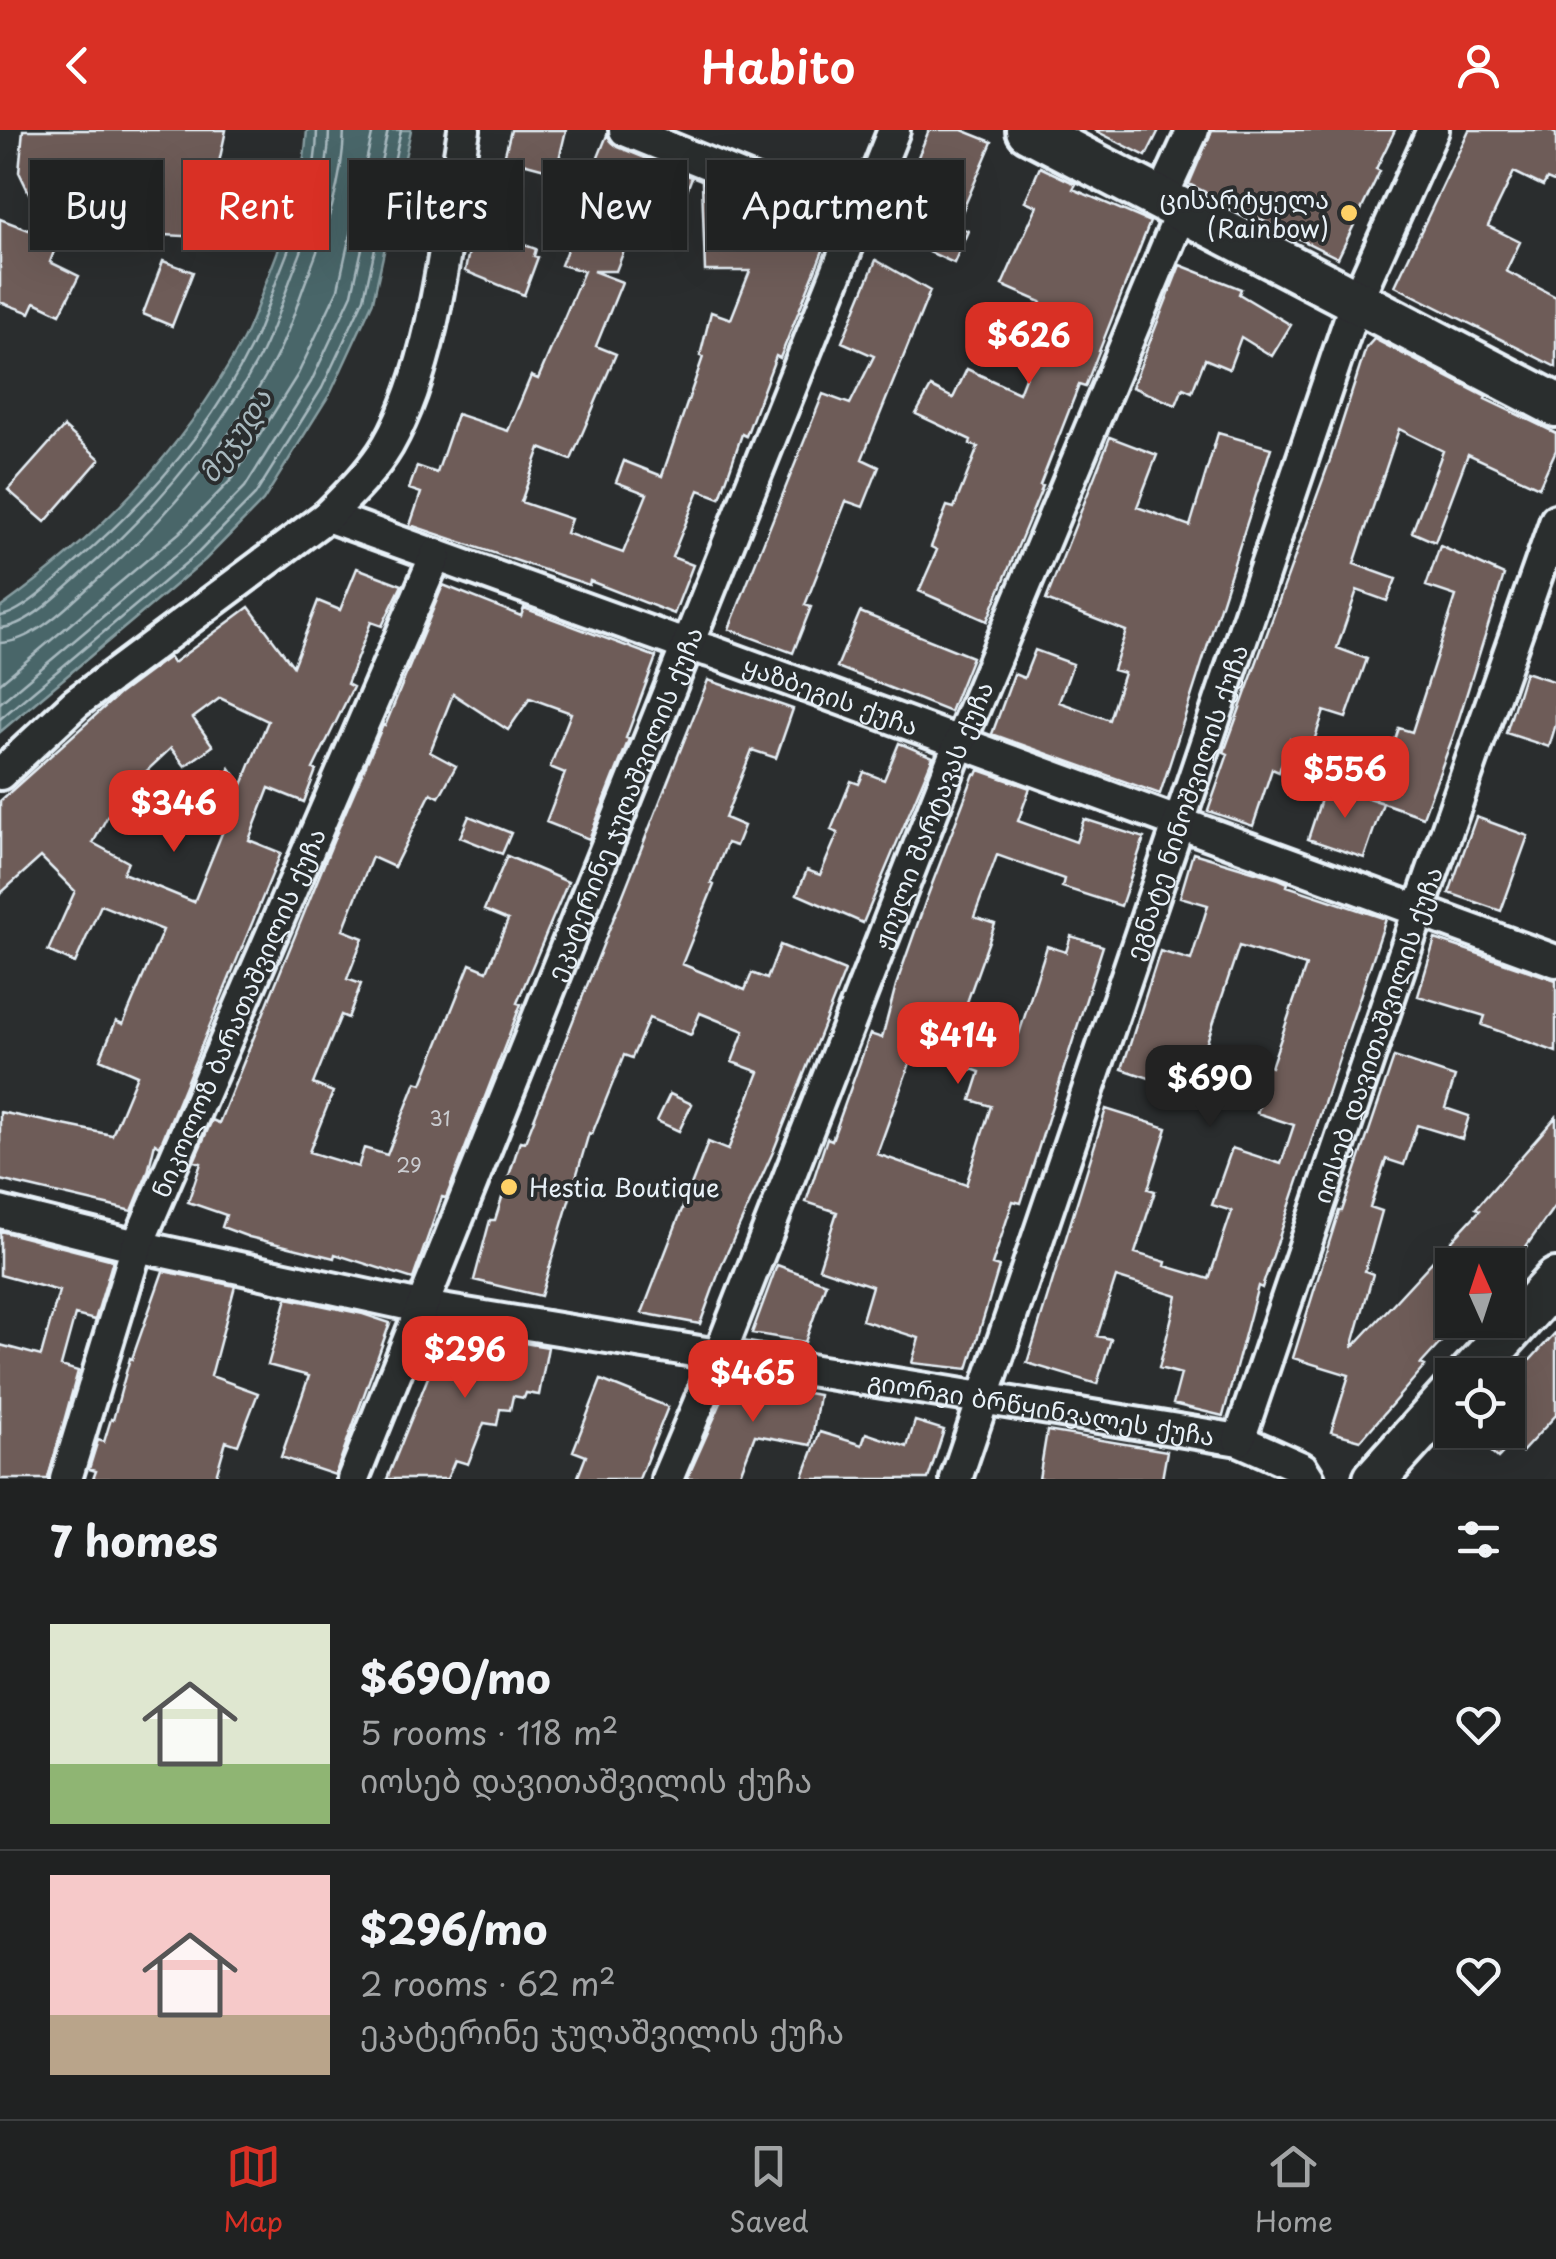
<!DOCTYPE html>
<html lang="en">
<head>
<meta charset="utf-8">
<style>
	body { margin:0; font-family:"Playpen Sans","Noto Sans Georgian",sans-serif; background:#2d2f2f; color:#f1f3f6; height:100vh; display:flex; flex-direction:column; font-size:38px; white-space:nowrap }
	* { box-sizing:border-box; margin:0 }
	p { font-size:32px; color:#a2a4a5 }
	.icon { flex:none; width:55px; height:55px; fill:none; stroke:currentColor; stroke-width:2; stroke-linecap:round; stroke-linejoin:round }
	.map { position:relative; height:1349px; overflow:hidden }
	.panel { display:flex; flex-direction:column; background:#202222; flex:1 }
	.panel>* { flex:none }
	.hud { position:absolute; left:30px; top:30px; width:1000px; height:90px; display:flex; gap:20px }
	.needle { width:65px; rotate:357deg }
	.controls { position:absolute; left:1435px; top:1118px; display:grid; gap:20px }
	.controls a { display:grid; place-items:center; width:90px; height:90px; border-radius:0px; background:#202222; box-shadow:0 10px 40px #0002,0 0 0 2px #3d3f40; font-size:50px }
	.price { position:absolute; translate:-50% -85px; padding:0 22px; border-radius:20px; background:#d93025; color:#fff; font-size:32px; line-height:65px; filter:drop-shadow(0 2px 5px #0008) }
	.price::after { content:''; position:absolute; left:50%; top:60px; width:30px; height:22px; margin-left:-15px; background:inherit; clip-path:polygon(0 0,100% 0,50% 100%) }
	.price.on { background:#222; color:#fff }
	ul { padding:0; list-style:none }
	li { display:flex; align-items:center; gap:30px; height:250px; padding:0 50px }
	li+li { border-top:2px solid #3d3f40 }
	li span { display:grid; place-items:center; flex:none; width:280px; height:200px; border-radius:0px; color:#555 }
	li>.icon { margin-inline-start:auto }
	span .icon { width:120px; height:120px; fill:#fffc; stroke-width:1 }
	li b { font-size:42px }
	h2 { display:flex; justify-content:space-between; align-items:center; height:120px; padding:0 50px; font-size:42px }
	.chip { padding:0 35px; border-radius:0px; background:#202222; box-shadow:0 10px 40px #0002,0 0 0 2px #3d3f40; font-size:35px; line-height:90px }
	.chip.on { background:#d93025; color:#fff }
	header { display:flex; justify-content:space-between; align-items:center; height:130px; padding:0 50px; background:#d93025; color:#fff; font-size:45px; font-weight:600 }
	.tabs { display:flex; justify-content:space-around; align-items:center; height:140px; border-top:2px solid #3d3f40; background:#202222; font-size:28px; color:#a2a4a5 }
	.tabs a { display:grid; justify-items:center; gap:5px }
	.tabs .on { color:#d93025 }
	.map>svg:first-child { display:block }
	.water { fill:#486669; stroke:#889ea2; stroke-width:2.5 }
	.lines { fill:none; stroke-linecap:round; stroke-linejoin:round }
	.shore { stroke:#a8b9bf; stroke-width:2.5 }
	.building { fill:#6e5c58; stroke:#e8f1f8; stroke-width:2.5; fill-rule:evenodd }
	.street-casing { stroke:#e8f1f8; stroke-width:38 }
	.secondary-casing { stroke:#e8f1f8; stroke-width:50 }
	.street { stroke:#2a2d2e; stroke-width:30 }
	.secondary { stroke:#2a2d2e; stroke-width:42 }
	.poi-dot { fill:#ffd166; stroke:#2a2d2e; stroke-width:4 }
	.labels { text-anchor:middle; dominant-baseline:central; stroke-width:8; stroke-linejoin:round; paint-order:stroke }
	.number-label { font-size:20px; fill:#caccd0 }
	.poi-label { font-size:25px; fill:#e8f1f8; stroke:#2a2d2e; text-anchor:end }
	.street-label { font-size:25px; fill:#e8f1f8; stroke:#2a2d2e }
	.water-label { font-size:28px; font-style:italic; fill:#a8b9bf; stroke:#2a2d2e }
</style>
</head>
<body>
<header><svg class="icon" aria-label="back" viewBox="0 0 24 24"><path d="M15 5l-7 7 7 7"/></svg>Habito<svg class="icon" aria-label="person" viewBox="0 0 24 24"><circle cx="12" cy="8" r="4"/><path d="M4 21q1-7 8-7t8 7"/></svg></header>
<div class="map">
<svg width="1556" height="1349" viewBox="0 0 1556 1349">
	<rect width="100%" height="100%" fill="#2a2d2e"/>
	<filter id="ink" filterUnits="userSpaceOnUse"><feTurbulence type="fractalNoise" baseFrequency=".01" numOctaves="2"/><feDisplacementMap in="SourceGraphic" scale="20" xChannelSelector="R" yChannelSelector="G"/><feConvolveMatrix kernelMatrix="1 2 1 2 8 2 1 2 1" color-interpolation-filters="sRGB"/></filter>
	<g filter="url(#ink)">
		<path class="water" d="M307,0H411L373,171L331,262L263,371L205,430L0,602V478C98,407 180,324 239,217C253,193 261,164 271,139C289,93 304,50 307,0Z"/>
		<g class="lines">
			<path class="shore" d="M0,486C21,484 57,449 74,434C144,374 210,301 251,217C263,192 271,165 281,139C299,94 317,49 317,0
				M0,498C26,497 57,466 76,449C150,385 214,312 260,226C274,199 283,168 294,140C312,95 329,50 329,0
				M0,513C32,512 66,478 89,457C163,393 226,319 273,233C288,207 296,176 307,148C326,100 343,52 344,0
				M0,553L179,403L233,348L298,244L338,159L373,0
				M0,573L189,414L245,357L311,252L352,164L388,0
				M0,589L198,423L255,365L322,258L364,168L401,0"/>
		</g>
		<path class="building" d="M23,0H226L203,107L125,103L128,79L33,71L19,42Z
			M511,0H566L556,42L504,28Z
			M929,0H962L992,12L956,96L968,101L954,133L887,103Z
			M1094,0H1159L1146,26Z
			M1212,0H1395L1376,39L1380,41L1338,128L1189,54Z
			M1469,0H1548L1556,4V53L1547,49L1543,56L1514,42L1488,96L1520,112L1506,141L1556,167V237L1395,156Z
			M607,5L618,17L692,47L670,104L636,90L616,141H593L622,152L596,216L616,224L571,330L540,318L521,372L571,389L566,403L623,423L647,364L616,352L624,331L662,346L703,227L700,226L711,182L731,189L750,141H705L702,52L830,103L780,228L776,226L746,306L742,304L720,368L699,360L672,427L693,435L674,484L590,451L589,455L410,395L421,363L409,359L417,336L437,343L457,284L508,301L531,246L538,249L584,141L561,135L582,82L577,80Z
			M1040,37L1076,54L1073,59L1150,92L1085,257L1079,255L1040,355L1043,356L987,491L919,461L937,420L931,417L947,376L954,378L978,317L970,314L971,310L916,284L931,257L953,268L967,239L1019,263L1051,181L1039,177L1041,172L1002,155L1037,76L1025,71Z
			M0,89L58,111L50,132L79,146L60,184L35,172L30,183L0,172Z
			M474,97L536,119L534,126L538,127L524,165L465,141Z
			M876,130L930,161L862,329L879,337L863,377L846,371L805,475L811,477L793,523L729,499L823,264L850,274L874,226L842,212Z
			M163,131L193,142L172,196L143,184Z
			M1180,135L1241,159L1239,164L1291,195L1272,226L1241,207L1229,239L1205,229L1192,262L1183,258L1176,275L1132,257Z
			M1374,209L1486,267L1485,269L1556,303V320L1539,357L1468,324L1435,412L1412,402L1443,321L1399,299L1354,434L1396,449L1387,471L1357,460L1337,518L1367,529L1346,588L1324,581L1312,617L1290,609L1279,642L1272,639L1253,696L1208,681L1228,624L1224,622L1330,330L1366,218Z
			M64,297L100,329L45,392L8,360Z
			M1218,303L1271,318L1160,664L992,604L1014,544L1024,548L1035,520L1073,534L1059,572L1109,590L1124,543L1113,540L1126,501L1046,470L1110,307L1157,325L1137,377L1190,396Z
			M1440,416L1504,445L1454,604L1423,687L1375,670L1399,598L1412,602L1456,466L1426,456Z
			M357,438L402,455L382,496L371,492L347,554L353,557L313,639L316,640L304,672L269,658L249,710L281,723L160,1016L155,1013L148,1042L132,1081L0,1050V982L112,1005L137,945L100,929L116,891L123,894L163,800L101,775L75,833L48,821L75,761L41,727L0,764V671L119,564L169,527L173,533L249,477L293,536L318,471L340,480ZM220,568L268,591L242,655L230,638L213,680L229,686L194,772L123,743L128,732L93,713L117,669L171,618L185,636L213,616L193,588Z
			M443,455L521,486L524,478L656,527L626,608L629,609L589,709L546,692L565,643L550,637L571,583L530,568L508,600L453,564L430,622L456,636L439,667L431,663L394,737L372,727L343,800L363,808L347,849L361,854L348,888L341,885L313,954L333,962L309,1022L358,1037L364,1018L387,1025L416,952L422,954L470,834L487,841L508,790L484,780L507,726L568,752L517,873L521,874L446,1068L442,1067L413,1149L335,1124L334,1128L249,1107L222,1097L226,1085L188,1072L201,1033L194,1031L212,990L219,993L339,697L383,595L385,596Z
			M860,482L972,527L950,582L837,537Z
			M1525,542L1556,552V594L1549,617L1506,603Z
			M708,550L793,579L776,628L752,620L725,688L744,696L736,716L727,713L711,753L714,755L682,834L745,860L752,843L767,849L780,815L845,841L773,1022L722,1134L700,1194L642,1183L708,1012L728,1020L759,942L732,932L744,901L700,883L691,905L649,888L632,928L624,925L592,1004L589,1003L541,1166L474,1150L490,1090H495L520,1011L525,1012Z
			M899,613L933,627L863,793L797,764L807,740L820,745L838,703L831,700L851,651L859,654L864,642L884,650Z
			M979,640L1030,658L1018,691L1076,712L1084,689L1144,708L1121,776L1062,757L1064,749L997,725L974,787L995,794L966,875L981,881L978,891L1019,904L1047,816L1066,822L1071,806L1103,816L1021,1073L1013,1071L992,1135L999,1137L968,1239L912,1233L919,1208L862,1190L872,1156L819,1138L837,1082L806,1072L827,1008L832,1010L870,904L882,908L896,855L926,770L974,644L977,645ZM915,919L980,942L971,970L991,976L966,1055L877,1024Z
			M1326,654L1383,673L1364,728L1308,709Z
			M469,686L511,703L502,724L460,707Z
			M1476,687L1528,706L1501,781L1449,763Z
			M1193,723L1279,749L1288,753L1287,756L1386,789L1262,1158L1258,1156L1223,1286L1173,1274L1181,1244L1159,1238L1177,1166L1116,1147L1097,1206L1111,1209L1097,1254L1027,1233L1106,979L1167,998L1148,1059L1155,1061L1135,1123L1166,1132L1165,1136L1209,1149L1232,1081L1212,1075L1232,1018L1281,1034L1294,995L1257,983L1265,958L1249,953L1256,932L1271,937L1306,836L1239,816L1205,918L1196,915L1182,959L1122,939L1160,821L1191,830L1208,775L1180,767Z
			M1435,809L1556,850V922L1482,895L1485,886L1418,866Z
			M1394,927L1455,947L1445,978L1469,986L1462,1009L1417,995L1404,1035L1386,1029L1370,1077L1382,1081L1365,1141L1373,1144L1352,1218L1480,1080L1476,1078L1556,987V1074L1513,1135H1452V1200L1421,1234L1425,1236L1361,1310L1331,1302L1349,1245L1293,1228L1339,1081H1342Z
			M670,964L692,974L679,1001L657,991Z
			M0,1101L113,1130L95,1190L75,1185L61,1236L78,1241L48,1349H0V1215L41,1226L59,1161L0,1145Z
			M777,1135L826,1153L805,1212L752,1203Z
			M163,1141L235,1156L211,1246L258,1263L238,1315L226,1311L215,1349H93L96,1341L89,1339L98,1310L104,1312L111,1289L113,1290L130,1228L132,1229Z
			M287,1168L363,1184L390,1193L335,1345L281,1327L309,1246L268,1235Z
			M447,1200L548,1217L539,1265L526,1263L524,1268L513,1266L510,1280L500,1279L497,1295L484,1293L468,1334L455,1330L447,1349H387Z
			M1556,1202V1285L1522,1322L1512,1313L1498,1328L1468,1300H1508V1254Z
			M732,1248L795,1257V1261L819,1265L811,1315L755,1305L738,1349H687Z
			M601,1250L668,1277L639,1349H577L586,1326L573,1321Z
			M915,1291L944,1300L928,1349H802L820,1302L862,1315L866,1303L907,1317Z
			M1047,1301L1167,1321L1162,1349H1039Z"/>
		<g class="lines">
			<defs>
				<g id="street">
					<path d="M625,0L855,93"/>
					<path d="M1161,69L1193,0"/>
					<path id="s1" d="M327,386L671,510L713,522L1556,831"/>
					<path d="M0,644L76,573L327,386C348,365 372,342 388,315C437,229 447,98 464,0"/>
					<path id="s2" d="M0,1082L137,1116L411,1175L1239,1310L1302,1338L1309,1349"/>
					<path id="s3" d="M1239,1310L1419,780L1556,390"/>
					<path id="s4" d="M66,1349L137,1116L436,425"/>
					<path id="s5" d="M353,1349L894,0"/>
					<path id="s6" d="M667,1349L719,1226L959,614L1182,80"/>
					<path id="s7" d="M956,1349L1356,171L1433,0"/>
				</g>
				<path id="secondary" d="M1028,0L1556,275
					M1470,1245L1556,1150
					M1375,1349L1452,1264"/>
			</defs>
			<use href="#street" class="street-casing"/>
			<use href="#secondary" class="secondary-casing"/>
			<use href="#street" class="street"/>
			<use href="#secondary" class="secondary"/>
		</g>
	</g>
	<g class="poi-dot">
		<circle cx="1349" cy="83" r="10"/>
		<circle cx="509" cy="1057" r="10"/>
	</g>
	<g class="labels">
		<g class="number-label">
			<text x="440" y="988">31</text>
			<text x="409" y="1035">29</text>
		</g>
		<g class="poi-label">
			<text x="1329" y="69">ცისარტყელა<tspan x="1329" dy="29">(Rainbow)</tspan></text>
			<text x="529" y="1057" text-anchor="start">Hestia Boutique</text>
		</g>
		<g class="street-label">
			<text stroke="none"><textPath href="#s1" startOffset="535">ყაზბეგის ქუჩა</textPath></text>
			<text stroke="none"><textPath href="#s7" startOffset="715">ეგნატე ნინოშვილის ქუჩა</textPath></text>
			<text stroke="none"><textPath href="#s5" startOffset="728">ეკატერინე ჯუღაშვილის ქუჩა</textPath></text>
			<text stroke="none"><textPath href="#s6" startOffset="715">ჟიული შარტავას ქუჩა</textPath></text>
			<text stroke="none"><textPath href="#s4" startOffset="498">ნიკოლოზ ბარათაშვილის ქუჩა</textPath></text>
			<text stroke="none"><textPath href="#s3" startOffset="428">იოსებ დავითაშვილის ქუჩა</textPath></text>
			<text stroke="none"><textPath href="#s2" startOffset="1060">გიორგი ბრწყინვალეს ქუჩა</textPath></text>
		</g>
		<g class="water-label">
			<text transform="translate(234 305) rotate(-56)">მეჯუდა</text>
		</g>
	</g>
</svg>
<div class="controls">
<a><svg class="needle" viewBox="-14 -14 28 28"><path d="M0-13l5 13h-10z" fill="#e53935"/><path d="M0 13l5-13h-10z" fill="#a2a4a5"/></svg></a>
<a><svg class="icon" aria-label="locate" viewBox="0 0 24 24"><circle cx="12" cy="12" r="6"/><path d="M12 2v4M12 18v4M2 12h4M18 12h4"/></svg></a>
</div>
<b class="price" style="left:1029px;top:257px">$626</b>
<b class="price" style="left:1345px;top:691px">$556</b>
<b class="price" style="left:174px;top:725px">$346</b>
<b class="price" style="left:958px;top:957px">$414</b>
<b class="price on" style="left:1210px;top:1000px">$690</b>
<b class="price" style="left:465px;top:1271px">$296</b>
<b class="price" style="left:753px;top:1295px">$465</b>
<div class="hud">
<a class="chip">Buy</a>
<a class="chip on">Rent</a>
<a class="chip">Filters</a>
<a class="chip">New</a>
<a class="chip">Apartment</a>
</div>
</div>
<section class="panel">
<h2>7 homes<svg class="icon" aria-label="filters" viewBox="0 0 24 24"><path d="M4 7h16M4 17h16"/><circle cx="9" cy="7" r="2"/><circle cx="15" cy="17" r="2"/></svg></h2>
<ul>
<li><span style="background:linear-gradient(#dfe7d0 70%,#8fb573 0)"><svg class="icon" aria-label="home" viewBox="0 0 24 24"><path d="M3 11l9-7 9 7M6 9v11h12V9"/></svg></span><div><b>$690/mo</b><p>5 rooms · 118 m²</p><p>იოსებ დავითაშვილის ქუჩა</p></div><svg class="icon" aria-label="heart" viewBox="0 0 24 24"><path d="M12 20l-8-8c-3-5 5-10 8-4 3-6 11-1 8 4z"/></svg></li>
<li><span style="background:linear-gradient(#f6c9c9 70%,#b9a48a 0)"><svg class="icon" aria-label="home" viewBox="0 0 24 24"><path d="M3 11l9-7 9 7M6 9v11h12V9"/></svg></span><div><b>$296/mo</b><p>2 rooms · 62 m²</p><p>ეკატერინე ჯუღაშვილის ქუჩა</p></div><svg class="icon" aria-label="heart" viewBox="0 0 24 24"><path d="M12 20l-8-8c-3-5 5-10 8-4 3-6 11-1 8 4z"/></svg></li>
</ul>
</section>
<nav class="tabs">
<a class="on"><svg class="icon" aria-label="map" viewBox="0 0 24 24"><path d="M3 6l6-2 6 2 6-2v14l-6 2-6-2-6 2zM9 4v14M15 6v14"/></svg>Map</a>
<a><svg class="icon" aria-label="saved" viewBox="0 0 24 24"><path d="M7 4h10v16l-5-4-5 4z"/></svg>Saved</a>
<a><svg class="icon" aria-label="home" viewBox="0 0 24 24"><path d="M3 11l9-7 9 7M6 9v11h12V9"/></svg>Home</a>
</nav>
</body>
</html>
